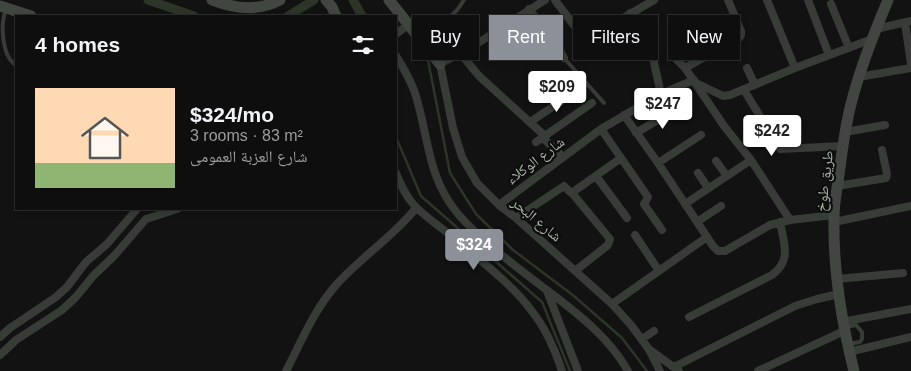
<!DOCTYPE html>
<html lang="en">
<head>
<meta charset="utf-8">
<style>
	body { margin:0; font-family:Helvetica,"Noto Naskh Arabic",sans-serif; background:#161716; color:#f1f3f6; height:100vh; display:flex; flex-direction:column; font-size:19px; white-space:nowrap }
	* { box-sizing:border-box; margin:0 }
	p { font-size:16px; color:#9a9c9d }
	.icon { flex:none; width:28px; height:28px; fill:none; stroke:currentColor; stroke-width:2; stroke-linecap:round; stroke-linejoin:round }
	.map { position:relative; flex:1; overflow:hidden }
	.panel { position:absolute; left:15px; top:15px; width:382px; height:195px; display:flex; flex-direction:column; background:#0d0e0d; border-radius:0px; box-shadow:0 2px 8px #0003,0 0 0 1px #2d2e2e }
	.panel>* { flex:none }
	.top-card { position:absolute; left:412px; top:15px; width:422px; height:45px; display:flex; gap:10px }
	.price { position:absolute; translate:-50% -42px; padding:0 11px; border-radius:5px; background:#fff; color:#222; font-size:16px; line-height:32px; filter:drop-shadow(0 1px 2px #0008) }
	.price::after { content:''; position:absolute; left:50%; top:30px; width:15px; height:11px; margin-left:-8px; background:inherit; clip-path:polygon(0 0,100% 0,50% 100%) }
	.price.on { background:#8c9099; color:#fff }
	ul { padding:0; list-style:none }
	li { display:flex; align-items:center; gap:15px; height:125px; padding:0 20px }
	li span { display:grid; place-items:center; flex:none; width:140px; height:100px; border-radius:0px; color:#555 }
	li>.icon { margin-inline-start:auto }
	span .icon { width:60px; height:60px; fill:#fffc; stroke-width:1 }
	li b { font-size:21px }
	h2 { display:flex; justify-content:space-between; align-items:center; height:60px; padding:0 20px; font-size:21px }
	.chip { padding:0 18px; border-radius:0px; background:#0d0e0d; box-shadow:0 2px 8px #0003,0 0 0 1px #2d2e2e; font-size:18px; line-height:45px }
	.chip.on { background:#8c9099; color:#fff }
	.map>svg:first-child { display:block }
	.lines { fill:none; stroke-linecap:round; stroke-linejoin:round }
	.stream { stroke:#2d3528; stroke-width:2.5 }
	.canal { stroke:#2d3528; stroke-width:9 }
	.lane { stroke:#373c37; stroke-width:4 }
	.street { stroke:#373c37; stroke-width:8 }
	.secondary { stroke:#414740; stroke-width:11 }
	.labels { text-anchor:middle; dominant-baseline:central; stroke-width:4.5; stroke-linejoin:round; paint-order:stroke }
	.street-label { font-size:15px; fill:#a5b2a3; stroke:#0c0d0c }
</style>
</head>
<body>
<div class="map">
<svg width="911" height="371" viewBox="0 0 911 371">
	<rect width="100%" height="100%" fill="#111211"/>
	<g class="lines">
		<path class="stream" d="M419,46L428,60L450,173L476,214L513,250L574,296L622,338L647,371
			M396,137L421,196L542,302L570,371"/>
		<path class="canal" d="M148,0L194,16
			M353,0L362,16
			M288,16L314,0"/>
		<path class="lane" d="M6,10C0,24 2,57 16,65
			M443,24L458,9L464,0
			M564,58L604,103
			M846,327L856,325L862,332V339L860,342L850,344"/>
		<path class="street" d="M545,0L478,43L440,64L453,128L462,157L477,183L499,205L516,218L612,304L631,325L648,348L660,371
			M555,0L582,36L589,38L654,0
			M767,0L795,68
			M808,0L829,55
			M831,4L849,48
			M529,9L558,47L564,58
			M630,13L652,54L661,94
			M905,23L911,64
			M876,29L911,21
			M713,33L721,48
			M396,34L409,24
			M460,53L479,76L545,136
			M396,56C403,67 409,78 414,90C429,134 426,176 458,214C481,241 519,269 548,291C578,314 609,337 628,371
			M674,57L685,68L724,126L751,160L790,220
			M685,68L739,38L741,35V31L728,0
			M747,68L755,85
			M859,77L911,68
			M696,83L723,96L730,95L795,68L872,39
			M744,90L780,149L843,146
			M624,115L658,163L713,246L718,251H725L770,225L790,220L834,215
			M530,122L566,98L555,82
			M601,129L648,197L644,204L662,230
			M845,132L885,125
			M636,133L679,107
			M542,137L563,157
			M536,142L592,103
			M716,161L727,176
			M658,163L701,135
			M396,173C409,208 423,213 450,235C476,257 511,283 531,310C545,327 555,350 562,371
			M698,173L708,188
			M596,176L627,218
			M837,186L886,178L887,174L882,150
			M572,193L610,239L608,245L575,271
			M685,204L751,160
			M499,205L601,129L661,94L694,80
			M516,218L564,186L570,192H573L621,158
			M697,222L721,206
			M834,222L911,206
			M635,235L659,271
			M837,279L903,273
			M547,291L578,371
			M612,304L707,237
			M689,317L772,275C792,260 784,244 780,222
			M842,322L911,309
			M0,337L10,328L56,297L67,287L86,262L107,244L137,209
			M642,339L654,331
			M650,350L679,371
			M849,352L911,337
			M0,355L16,340L62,310L76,297L93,276L114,256L146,219L177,209
			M674,367L795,306L817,299L839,294
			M286,371C301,342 314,310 336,285C361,257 393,237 416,208
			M758,371L844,331"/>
		<path class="secondary" d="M212,0C235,9 258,12 280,0
			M326,0L332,7L336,16
			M389,0L440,64
			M0,6L31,16
			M854,371C841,320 833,269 834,217C834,203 837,189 839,175C842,151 845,127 851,104C860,68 874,33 888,0"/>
	</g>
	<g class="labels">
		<g class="street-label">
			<text transform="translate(535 160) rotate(-37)">شارع الوكلاء</text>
			<text transform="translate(824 181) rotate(-83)">طريق طوخ</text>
			<text transform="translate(537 219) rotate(40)">شارع البحر</text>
		</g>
	</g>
</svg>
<b class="price" style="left:557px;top:113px">$209</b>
<b class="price" style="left:663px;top:130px">$247</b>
<b class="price" style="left:772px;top:157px">$242</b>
<b class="price on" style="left:474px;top:271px">$324</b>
<div class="top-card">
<a class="chip">Buy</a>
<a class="chip on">Rent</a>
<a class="chip">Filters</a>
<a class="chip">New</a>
</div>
<section class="panel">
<h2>4 homes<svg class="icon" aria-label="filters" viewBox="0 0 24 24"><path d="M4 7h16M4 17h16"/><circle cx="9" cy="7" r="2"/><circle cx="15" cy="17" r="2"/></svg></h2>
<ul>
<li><span style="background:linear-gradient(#ffd9b3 75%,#8fb573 0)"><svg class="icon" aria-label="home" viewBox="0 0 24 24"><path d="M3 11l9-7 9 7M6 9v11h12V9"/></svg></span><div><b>$324/mo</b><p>3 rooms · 83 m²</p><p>شارع العزبة العمومى</p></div></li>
</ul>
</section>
</div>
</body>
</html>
